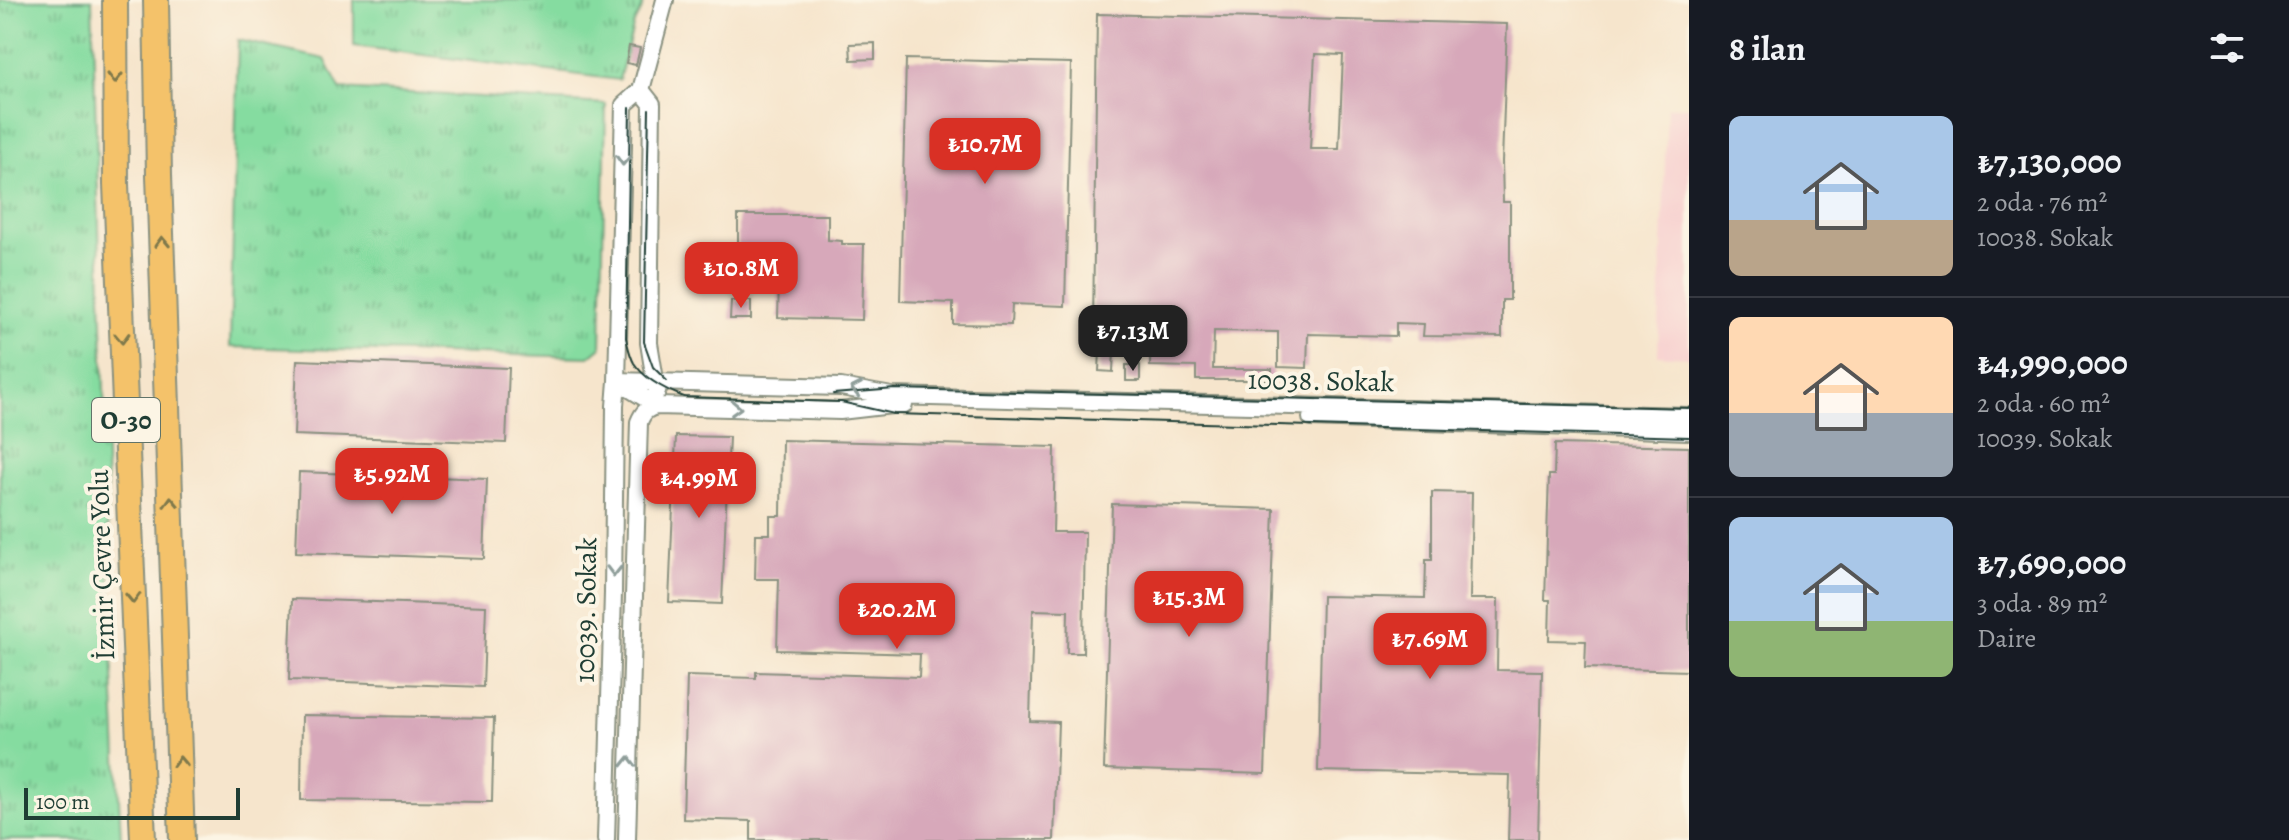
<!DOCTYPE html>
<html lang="tr">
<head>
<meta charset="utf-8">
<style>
	body { margin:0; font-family:Alegreya,serif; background:#242831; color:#f1f3f6; height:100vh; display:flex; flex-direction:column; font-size:30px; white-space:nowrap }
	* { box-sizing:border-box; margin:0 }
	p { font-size:26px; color:#9ea1a6 }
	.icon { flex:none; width:44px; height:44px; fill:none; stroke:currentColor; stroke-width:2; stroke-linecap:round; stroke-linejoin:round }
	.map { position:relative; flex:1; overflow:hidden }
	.details { display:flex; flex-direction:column; background:#171b24; width:600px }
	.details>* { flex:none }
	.scale { position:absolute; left:24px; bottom:20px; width:216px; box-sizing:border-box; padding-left:8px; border:4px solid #1f3d34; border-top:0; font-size:22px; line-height:28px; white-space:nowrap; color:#1f3d34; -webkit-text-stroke:6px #fcf5e5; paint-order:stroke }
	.price { position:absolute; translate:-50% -68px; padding:0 18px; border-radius:16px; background:#d93025; color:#fff; font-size:26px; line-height:52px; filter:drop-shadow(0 2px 4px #0008) }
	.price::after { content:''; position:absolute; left:50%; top:48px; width:24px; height:18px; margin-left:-12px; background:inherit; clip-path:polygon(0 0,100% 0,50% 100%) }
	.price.selected { background:#222; color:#fff }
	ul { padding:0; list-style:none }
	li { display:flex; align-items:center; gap:24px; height:200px; padding:0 40px }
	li+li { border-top:2px solid #363941 }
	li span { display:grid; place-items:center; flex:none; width:224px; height:160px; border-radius:12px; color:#555 }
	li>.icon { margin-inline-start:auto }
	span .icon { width:96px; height:96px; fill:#fffc; stroke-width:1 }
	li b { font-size:34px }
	h2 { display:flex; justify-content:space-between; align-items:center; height:96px; padding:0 40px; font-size:34px }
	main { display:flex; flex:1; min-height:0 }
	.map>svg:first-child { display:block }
	.built { fill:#f7d0cf }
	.grass { fill:url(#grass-tufts); stroke:#528c6a; stroke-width:2 }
	.building { fill:#d7a8ba; fill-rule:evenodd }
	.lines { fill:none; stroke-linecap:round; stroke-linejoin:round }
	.tertiary-casing { stroke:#8a9180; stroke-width:20 }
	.motorway-casing { stroke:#8a9180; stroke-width:28 }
	.tertiary { stroke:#fff; stroke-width:16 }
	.motorway { stroke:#f4c26a; stroke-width:24 }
	.tram { stroke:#1f3d34; stroke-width:2 }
	.oneway { stroke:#7f794c }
	.oneway2 { stroke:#8f9e9a }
	.labels { text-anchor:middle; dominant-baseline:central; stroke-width:8; stroke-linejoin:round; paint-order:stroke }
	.shield { fill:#fcf5e5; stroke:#617469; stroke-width:2 }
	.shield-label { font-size:26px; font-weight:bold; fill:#1f3d34 }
	.street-label { font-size:28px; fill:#1f3d34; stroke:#fcf5e5 }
</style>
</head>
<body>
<main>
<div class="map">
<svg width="1689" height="840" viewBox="0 0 1689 840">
	<defs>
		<pattern id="grass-tufts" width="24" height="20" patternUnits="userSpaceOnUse" patternTransform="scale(2)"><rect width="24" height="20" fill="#85dca0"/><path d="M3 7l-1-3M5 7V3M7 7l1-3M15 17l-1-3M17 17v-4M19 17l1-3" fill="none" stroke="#6cb483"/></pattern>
	</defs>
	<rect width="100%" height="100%" fill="#fcf5e5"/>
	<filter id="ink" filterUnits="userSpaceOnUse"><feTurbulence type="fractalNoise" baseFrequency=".0125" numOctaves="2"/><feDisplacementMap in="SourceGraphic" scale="16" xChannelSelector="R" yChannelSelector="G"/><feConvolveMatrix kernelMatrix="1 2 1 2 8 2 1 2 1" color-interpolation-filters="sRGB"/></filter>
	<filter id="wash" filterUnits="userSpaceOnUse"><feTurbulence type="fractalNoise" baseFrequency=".006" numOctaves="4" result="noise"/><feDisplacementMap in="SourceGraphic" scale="32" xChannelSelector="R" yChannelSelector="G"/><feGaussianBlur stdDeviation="1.8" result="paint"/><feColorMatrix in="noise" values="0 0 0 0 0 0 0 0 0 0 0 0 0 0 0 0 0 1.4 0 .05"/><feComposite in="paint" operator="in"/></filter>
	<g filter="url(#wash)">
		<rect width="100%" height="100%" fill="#f6e5cc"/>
		<path class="built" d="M1667,107H1689V357L1658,355Z"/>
		<path class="grass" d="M0,0H92L112,653L121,840H0Z
			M354,0H644L641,11L634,23L619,80L354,46Z
			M238,40L325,59L340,89L606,104L601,347L589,357L230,347Z"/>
		<g id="blocks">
			<path class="building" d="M1097,14L1507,24L1502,162L1503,202H1510V300H1502V337L1423,336L1424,324L1396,323V336L1308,334L1307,368L1278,367V332L1214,331L1213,369H1272V380H1196V367L1150,366L1151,329H1115L1113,372L1099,371L1100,350H1095V328H1093ZM1315,54L1343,55L1339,149H1310Z
				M875,43V59L851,60L850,44Z
				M629,46L640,48L636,65L626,63Z
				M906,59L1071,63L1065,306L1012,304L1011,325L953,324V303L900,301Z
				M738,215H828V240L842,241V244H864L862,320L778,318L780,248H738Z
				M731,301H751V319H730Z
				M297,360L509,368L506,443L294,435Z
				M1126,365H1140V381H1126Z
				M676,436L729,437L722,604L669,602Z
				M782,440L1055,447L1053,532H1085L1083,653H1067L1068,611L1033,610L1030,721L1058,722L1054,840H751V821L683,819L687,676L756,678V672L919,677L920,654L777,650L779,579H755L756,534H770V516H781Z
				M1555,444L1689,447V671L1585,668L1586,641L1549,640L1550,600H1545L1549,475H1554Z
				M299,472L487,479L484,559L296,552Z
				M1432,492L1472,493L1470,599H1498L1497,670L1542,671L1538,840H1508L1510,775L1318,771L1322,596L1425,598L1426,560H1432Z
				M1112,504L1274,509L1265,774L1104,769Z
				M292,599L486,606L483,687L289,680Z
				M302,715L494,718L492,802L301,800Z"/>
		</g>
	</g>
	<g filter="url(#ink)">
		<use href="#blocks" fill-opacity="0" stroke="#8a9180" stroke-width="2"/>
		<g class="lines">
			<defs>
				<path id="tertiary" d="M641,90L652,104L649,343L657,392
					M658,406L617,381L624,105L641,90L665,0
					M1311,418L1689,431
					M606,840L613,593L615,406L617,381L841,387L892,396L1689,416
					M627,840L639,422C643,412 647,408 658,406L840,411L892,405H904"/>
				<path id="motorway" d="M115,0L116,184L143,840
					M156,0L159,175L182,840"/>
			</defs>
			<use href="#tertiary" class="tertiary-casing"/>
			<use href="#motorway" class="motorway-casing"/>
			<use href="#tertiary" class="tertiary"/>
			<use href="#motorway" class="motorway"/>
			<path class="tram" d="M630,108L626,338C628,346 630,356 634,363C645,380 666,390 684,397L841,402L894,414L1689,437
				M649,109L644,342L653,367L667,381
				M833,394L895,389L1689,408"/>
		</g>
		<defs><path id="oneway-chevron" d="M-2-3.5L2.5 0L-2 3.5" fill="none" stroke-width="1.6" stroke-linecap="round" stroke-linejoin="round" transform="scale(2)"/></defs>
		<g class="oneway">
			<use href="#oneway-chevron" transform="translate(115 78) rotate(90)"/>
			<use href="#oneway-chevron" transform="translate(162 242) rotate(-92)"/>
			<use href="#oneway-chevron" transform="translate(122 338) rotate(88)"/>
			<use href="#oneway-chevron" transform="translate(171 502) rotate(-92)"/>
			<use href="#oneway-chevron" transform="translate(133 598) rotate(88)"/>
			<use href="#oneway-chevron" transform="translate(180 762) rotate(-92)"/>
		</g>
		<g class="oneway2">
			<use href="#oneway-chevron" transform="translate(623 160) rotate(92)"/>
			<use href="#oneway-chevron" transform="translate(856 389) rotate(-169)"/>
			<use href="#oneway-chevron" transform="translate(736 408) rotate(2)"/>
			<use href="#oneway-chevron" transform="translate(614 571) rotate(91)"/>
			<use href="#oneway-chevron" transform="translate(629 762) rotate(-89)"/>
		</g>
	</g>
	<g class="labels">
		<rect class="shield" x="92" y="398" width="68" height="44" rx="6"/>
		<g class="shield-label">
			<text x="126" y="420">O-30</text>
		</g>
		<g class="street-label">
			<text transform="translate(1321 381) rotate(1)">10038. Sokak</text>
			<text transform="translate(102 565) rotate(-92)">İzmir Çevre Yolu</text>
			<text transform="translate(586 610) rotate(-89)">10039. Sokak</text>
		</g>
	</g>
</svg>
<div class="scale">100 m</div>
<b class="price" style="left:985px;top:186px">₺10.7M</b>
<b class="price" style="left:741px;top:310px">₺10.8M</b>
<b class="price selected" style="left:1133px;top:373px">₺7.13M</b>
<b class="price" style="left:392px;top:516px">₺5.92M</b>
<b class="price" style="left:699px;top:520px">₺4.99M</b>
<b class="price" style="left:1189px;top:639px">₺15.3M</b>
<b class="price" style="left:897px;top:651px">₺20.2M</b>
<b class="price" style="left:1430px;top:681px">₺7.69M</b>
</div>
<section class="details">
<h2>8 ilan<svg class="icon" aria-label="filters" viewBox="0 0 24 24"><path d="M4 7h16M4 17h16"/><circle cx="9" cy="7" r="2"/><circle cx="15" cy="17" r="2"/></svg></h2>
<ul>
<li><span style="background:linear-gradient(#a9c7e8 65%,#b9a48a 0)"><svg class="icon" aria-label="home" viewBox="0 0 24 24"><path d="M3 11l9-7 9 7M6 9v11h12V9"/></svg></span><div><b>₺7,130,000</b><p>2 oda · 76 m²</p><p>10038. Sokak</p></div></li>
<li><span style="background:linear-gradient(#ffd9b3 60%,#9aa5b1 0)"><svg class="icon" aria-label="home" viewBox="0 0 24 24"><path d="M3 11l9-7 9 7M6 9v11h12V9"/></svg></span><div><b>₺4,990,000</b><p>2 oda · 60 m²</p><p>10039. Sokak</p></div></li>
<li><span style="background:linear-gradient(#a9c7e8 65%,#8fb573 0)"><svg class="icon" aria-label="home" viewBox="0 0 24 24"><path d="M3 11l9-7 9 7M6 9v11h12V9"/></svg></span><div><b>₺7,690,000</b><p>3 oda · 89 m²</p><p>Daire</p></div></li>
</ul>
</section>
</main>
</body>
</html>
